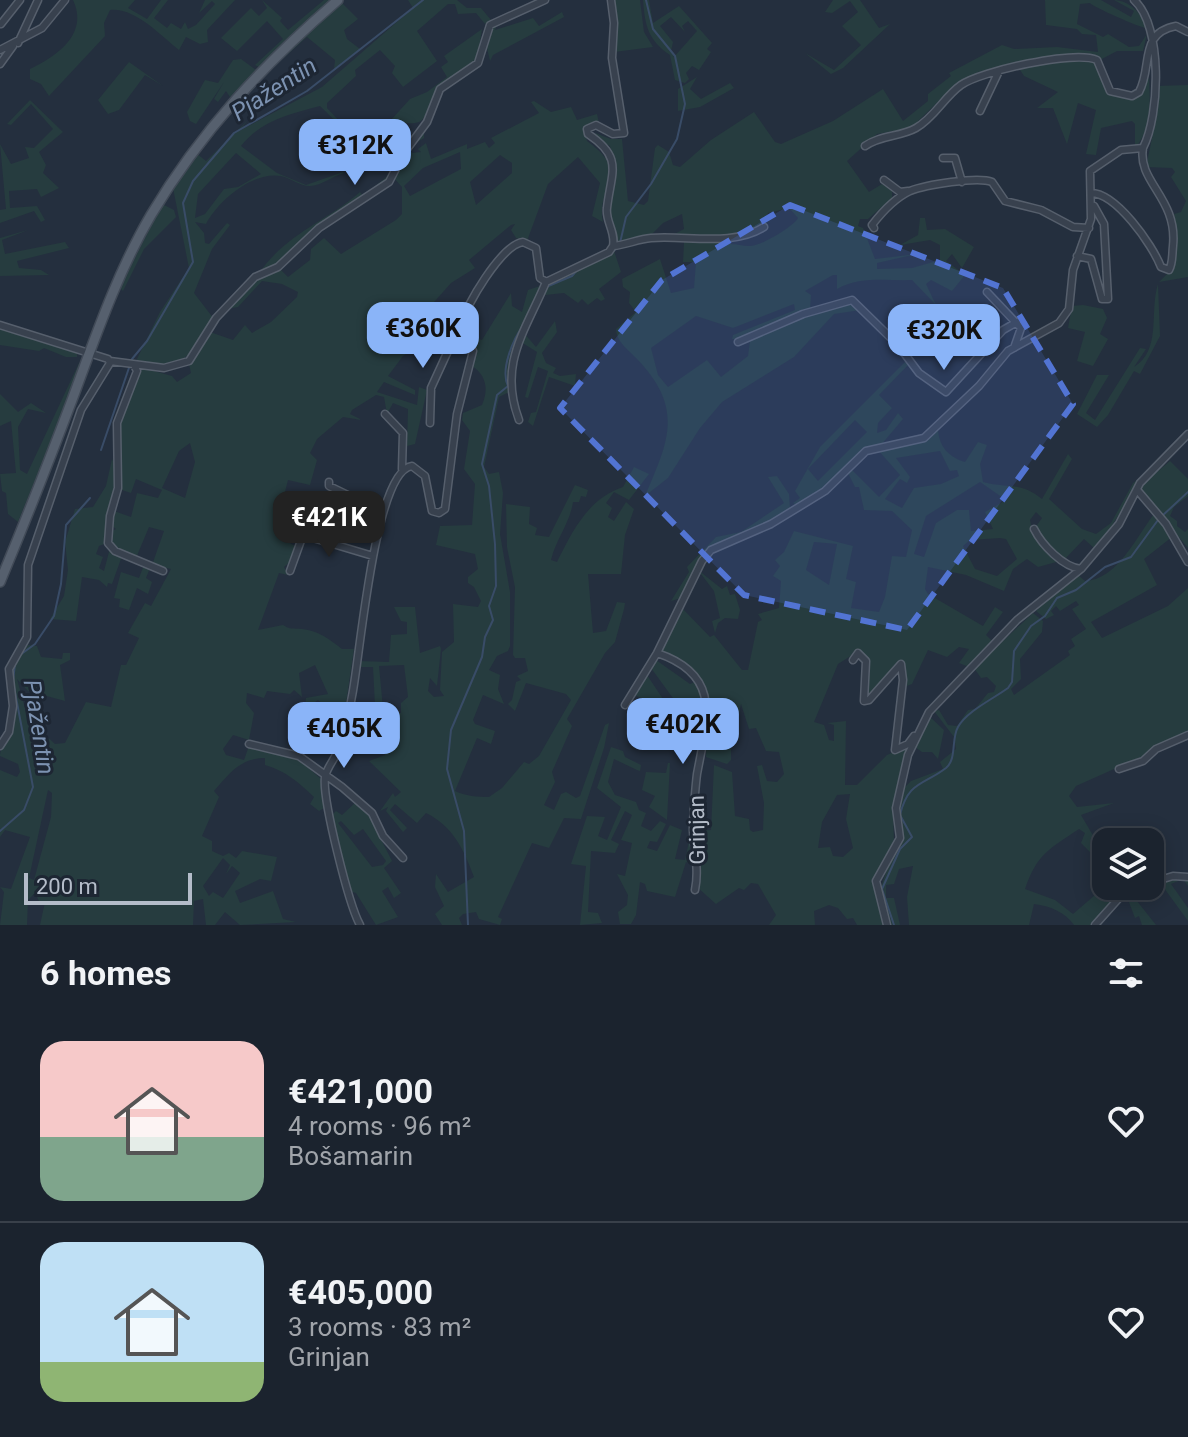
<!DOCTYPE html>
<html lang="en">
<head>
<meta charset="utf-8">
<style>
	body { margin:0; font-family:Roboto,sans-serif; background:#282f3a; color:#f1f3f6; height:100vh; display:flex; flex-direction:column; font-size:30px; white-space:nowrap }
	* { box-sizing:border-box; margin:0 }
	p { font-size:26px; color:#a0a4aa }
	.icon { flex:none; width:44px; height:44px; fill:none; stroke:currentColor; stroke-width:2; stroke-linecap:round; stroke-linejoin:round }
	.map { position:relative; height:925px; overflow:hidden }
	.drawer { display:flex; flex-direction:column; background:#1b232e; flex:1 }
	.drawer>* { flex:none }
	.fabs { position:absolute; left:1092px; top:828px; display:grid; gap:16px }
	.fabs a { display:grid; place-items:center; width:72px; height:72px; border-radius:16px; background:#1b232e; box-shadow:0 4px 20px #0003,0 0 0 2px #39404a; font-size:40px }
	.scale { position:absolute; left:24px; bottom:20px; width:168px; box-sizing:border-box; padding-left:8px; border:4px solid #b4bcc9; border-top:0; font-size:22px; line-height:28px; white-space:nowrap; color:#b4bcc9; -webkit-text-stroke:6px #1d2633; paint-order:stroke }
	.price { position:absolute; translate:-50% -68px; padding:0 18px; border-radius:16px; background:#8ab4f8; color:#111; font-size:26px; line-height:52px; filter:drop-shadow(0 2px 4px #0008) }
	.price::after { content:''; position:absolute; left:50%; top:48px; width:24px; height:18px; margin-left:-12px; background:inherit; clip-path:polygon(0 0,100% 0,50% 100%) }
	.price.current { background:#222; color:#fff }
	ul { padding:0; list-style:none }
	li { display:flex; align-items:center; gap:24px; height:200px; padding:0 40px }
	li+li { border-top:2px solid #39404a }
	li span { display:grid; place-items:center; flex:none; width:224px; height:160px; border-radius:24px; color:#555 }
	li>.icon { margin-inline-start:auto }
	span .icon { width:96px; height:96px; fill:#fffc; stroke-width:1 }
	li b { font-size:34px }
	h2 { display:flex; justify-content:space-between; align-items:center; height:96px; padding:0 40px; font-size:34px }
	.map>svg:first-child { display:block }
	.green { fill:#263c3f; fill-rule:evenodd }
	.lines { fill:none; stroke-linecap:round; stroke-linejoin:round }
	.stream { stroke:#394c67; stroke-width:2 }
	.minor-casing { stroke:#565f6c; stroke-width:9 }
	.primary-casing { stroke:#414a57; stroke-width:12 }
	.minor { stroke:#38414e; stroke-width:6 }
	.primary { stroke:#56606e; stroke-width:9 }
	.marked { fill:#5274d3; fill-opacity:0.2; stroke:#5274d3; stroke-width:6; stroke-dasharray:16 10; stroke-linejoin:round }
	.labels { text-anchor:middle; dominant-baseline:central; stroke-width:6; stroke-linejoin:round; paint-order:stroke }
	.street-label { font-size:22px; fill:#b4bcc9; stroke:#1d2633 }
	.water-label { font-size:24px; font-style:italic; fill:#7c92b1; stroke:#1d2633 }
</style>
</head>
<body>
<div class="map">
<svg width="1188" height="925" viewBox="0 0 1188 925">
	<rect width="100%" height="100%" fill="#242f3e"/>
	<path class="green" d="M73,0H135L128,8L147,19L161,0H168L154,18L167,28L171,23L181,29L185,22L188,29L196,25L215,4L212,1L199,13L205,0H235L207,30L208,42L200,44L186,37L179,50C161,36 135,7 110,10L104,23L105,36L49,96L41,84L30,79V69C57,56 89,34 73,0Z
		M262,0L282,18L280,21L288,30L324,0H333L259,67L255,65L283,39L267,21L237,51L221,38L251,8L259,16L267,8Z
		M408,0H457L467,8H481L491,20L485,24L476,13L458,14L455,4H448L417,31L437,61L403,87L392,73L395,66L380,50L355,70L356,76L327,103V108L365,148L376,136L366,151L320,106C291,114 261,120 241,146L277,173L306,185L343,172L344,173C333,176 320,186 310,186C299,186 291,178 281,176C253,171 218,201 206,224L195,222L204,233L205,243L209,244L227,223L230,225L212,249L194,293L214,319L195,350L176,364L172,361L170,365L138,363L136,361L160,312L189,268L173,188L196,153L206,161L248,120L239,131L322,87L413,8ZM236,153L261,174L238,187L224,189L205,214L195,218L198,194Z
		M611,0H640L644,32L653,47L614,52Z
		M643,0H649L653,23L679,6L712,43L707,49L711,52L699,70L692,66L686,73L689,79L685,83L675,80L670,55C648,40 645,26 643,0ZM671,17L685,32L682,26L688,21L697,31L674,57L671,51L673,42L660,26Z
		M833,0H860L879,28L890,24L843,68L831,74L805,53L834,70L861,45L842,26L858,12L850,1L832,13L825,12Z
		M1045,0H1101L1131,17L1134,11L1114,0C1129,0 1143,14 1146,28C1141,28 1093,7 1090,3L1080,4L1077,24L1103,37L1108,34L1129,47L1139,46L1147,34L1143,51H1117L1100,60L1079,53L978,72L949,91L911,128L877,134L847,161L869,192L882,184L892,188V198L868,219H860L858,226L863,228L875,259L917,254L877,263V269L912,268L940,260V245L930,240L900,245L918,235L920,218H925L927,230L945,229L974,247L962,268L952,254L946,261L965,275L952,291L931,280L926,284L936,305L912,280C887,281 860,276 837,289V275H833L805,291L811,295L810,310L735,339H732L733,335L795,310L794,304L733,328L696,316L651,348L658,375L668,387L707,360L721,377L748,356L750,341L803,315L851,302L861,310L834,314L794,357L722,402L700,428L668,478L645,496C668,442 685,409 637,359C628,349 617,343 616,329L636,312L629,303L630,292L623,287L622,279L660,259L671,293L694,288L696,262H683L684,242L728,241L730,244C737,244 743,246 749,246C760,247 794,226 798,218L789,208L768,213C757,243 696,239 669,237L684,229L682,214L663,223L651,235L617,246L608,208L616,180L610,146L597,139L595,133L611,139H622L628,201L644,205L648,201L655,148L658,145L669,152L673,165L680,167L711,140L754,112L775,142L781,144L833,121L883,89L903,121L928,101V94L951,76L949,73L1002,45L1014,49L1057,47L1098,52L1096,35L1082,34L1077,29L1046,25Z
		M341,2L358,19L344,30L347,39L360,49L334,69L335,60L307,37L269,71L267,68Z
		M562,12L564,17L493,55L490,61L487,48L483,49L490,27L497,24L495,30L533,18L539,26Z
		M482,29L477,61C465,70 449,77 440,88C418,113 436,131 391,120L410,99L427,92L447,77L441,67L448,62L444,56Z
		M1089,58C1110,71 1107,108 1141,96L1149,77C1150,98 1152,127 1138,144L1135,145V124L1132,121L1101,128L1096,155L1086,154L1096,110L1078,103L1067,144L1053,108H1037L1058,92L1024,76L1020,70L1060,59Z
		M241,59L256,70L230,97L226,91L218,102L214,99L224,82L196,124L190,121L187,112L205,80L218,83L233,60Z
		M129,62L163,86L145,75L119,110L108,114L98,100Z
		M697,77L690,89L701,99L730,83L734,88L700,107L678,111V89Z
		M1188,85V277L1159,282L1173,268L1177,231L1174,214L1181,212L1186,201L1171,177L1175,172L1172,168L1146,167L1157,114L1156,86Z
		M30,100L63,132L39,152L46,165L43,173L59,188L41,197L37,189L9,191L10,208L37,206L45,220L41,222L34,211L0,223V210L6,209L0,144L11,164L29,158L25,147L34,148L53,129L31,104L11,125L7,124Z
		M534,101L551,112L571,107L577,120L597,114L599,123L593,122L585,132L587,141C634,175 595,185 603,222L592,216L600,183L578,157L548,184L527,241L516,238L511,230L515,224L511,225L469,260L475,268L451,283L419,319L412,314L398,330L375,338L402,349L423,337L427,340L403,356L388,376L415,390V395L384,382L377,392L417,405L419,387L427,390L415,444L407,446L408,409L393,403L387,414L384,397L376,395L352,410L350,414L362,420L343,417L317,439L310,453L317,460L310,485L288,480L277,524L309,534L302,533L288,542L295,546L293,559L284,567L288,575L279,573L258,630L283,625C290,630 293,628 302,629C319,631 329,639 342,649H354L341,737L339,743L337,724L323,711L326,707L318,700L311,705L317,710L305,708L306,698L328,694L315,665L299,673L302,697L294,690L290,694L267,691L264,698L247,693L246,703L254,713L249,740L233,735L223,749L226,755L244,760L249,746L296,757L321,779L324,808L319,811L310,804L314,797C298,782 286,771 265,765V758C240,758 229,774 214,791L219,797L202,836L212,841V851L223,856L229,853L236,858L242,851L277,857L271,881L260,879L235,891L240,903L273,891L283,919L296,922L240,925L225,912L215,925H206L203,899L194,901L193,925H40L45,902L39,901L35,893L28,900L27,925H0L4,892L0,887L11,889L30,837L5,830L0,837V770L17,777L20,772L18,764L0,756C0,747 13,727 14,709C15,694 6,679 12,665C15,657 23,652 28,645L37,646L41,657L62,659L63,653H70V660L60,665L65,701L28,691L17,679L28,719L55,744L65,743L86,702L111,707L121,665H126L139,638L128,633L145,603L151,606L171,569L152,565L164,531L149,527L136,558L109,543L110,532L116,529L111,525L114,511L131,517L137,493L158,498L162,490L136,479L131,493L119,489C121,440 113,412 143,368L172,376L177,382L191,373L189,364L210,332L233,340L245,325L252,333L271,322L297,297L298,292L282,284L262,281L238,307L226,309L255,279L279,268L288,277L310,260L311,249L324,238L341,254L396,220L402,214V187L393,177L408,146L424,128V138L409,147L412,153L421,152L418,149L426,143L431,159L467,144V149L485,142L489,148L495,143L491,138L539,113L531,102ZM460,152L461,169L410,196L404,186L423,168ZM500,155L512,163V173L476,205L470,182ZM190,443L195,462L185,498L162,488L179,451ZM48,790L52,793L51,817L34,880L29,878ZM223,858L230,865L226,874L232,866L240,873L223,898L213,892L209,896L203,886Z
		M390,174L385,183L336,215L277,267L260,272C286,234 327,221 360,192L363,196Z
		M162,204L174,210L176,217L144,249L123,291L120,288Z
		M28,230L2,240L5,254L65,242L69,248L17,261L19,268L41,270L49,275L0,276V238Z
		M614,251L621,272L599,289L605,299L601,301L597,298L588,305L582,299L578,303L564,293L545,295V285Z
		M1158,284L1160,336L1140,374L1134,371L1108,415L1097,427L1077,414L1097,375H1109L1086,413L1095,420L1140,348L1146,349L1134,367C1162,350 1149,312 1158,284Z
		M543,285V296L538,300C523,330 507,358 509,392L499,397L484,467L489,474L499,472L503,493L500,534L510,592V646L508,651L497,656L489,670L500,675L498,689L504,704L483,695L473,720L475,724L495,731L491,744L477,738L455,791C465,796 478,797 489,797L502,788L524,762L529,764L539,756L571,700L566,694L526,683L515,711L508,704L512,700L516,682L521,680L517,676L528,671L525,658H515L513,655L515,587L507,547L506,504L530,507L529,524L537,528L535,535L549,537L575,485L588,490L586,497L581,496L579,502H573C570,523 556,539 551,560L557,562C573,530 588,499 623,487L634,467L649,474L629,500L614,492L606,503L612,508L608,517L614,521L626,502L634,509L625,535L621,574H588L593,633L606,631L617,602L625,603L624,609L615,642L605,653L567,719L572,726L552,772L555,782L544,805L554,810L561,794L566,792L576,798L580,796L605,725L609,723L604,748L581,819L564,818L549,848L532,843L498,917L502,919L500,925L479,919L476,912L463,914L459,918L462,925H442L435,914L444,906L435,887L436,874L448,892L474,877C464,850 453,826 426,813L417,823L395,804L390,810L407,828L403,832L386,811L388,807L380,811L393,793L395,797L401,792L369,761L385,755L368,709L379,710L375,706L373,667H360L358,661L389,662L391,635L407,634V622L401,621L394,607H415L420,653L440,646L441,649L437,686L430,678L428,691L434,697L444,696L440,690L442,652L454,642L453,604L478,607L481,601L474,587L468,583V577L478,569L475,554L436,545L440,526L472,525L475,484L464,469L470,431L462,420L463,413L482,405C489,389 486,375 472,366L474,344L466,334L482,340L511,293L512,306L522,312L528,290ZM404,665L408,697L401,703V713H394L395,728L387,729L390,739L386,740L379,666Z
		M1083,305L1103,309L1107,318L1100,334L1108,339L1093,366L1077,361L1085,332L1068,328L1072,306Z
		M555,321L557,332L542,353L546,363L556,368L553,373L560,376L576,374L575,386L549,377L533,426L528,422L531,413L536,412L548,371L538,367L528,398L525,397L537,352L521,342L524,333L536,347Z
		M0,328L77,352V357H66L44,348L39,351L0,345Z
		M905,362L909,364L879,395L892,408L878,423L877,433L886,430L898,413L903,419L881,445L857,455L832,482L797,505L793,503L800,498L795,491L820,447ZM855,420L867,432L818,481L808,469Z
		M79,363L82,365L18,522L8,514L6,493L2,491L0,474L16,473L11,421L0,426V394L18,412L31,403L46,413L28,409L18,427L20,470L27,474Z
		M938,429C939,447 949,457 965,462L978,442L987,445L980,464L983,482C1008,489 1020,481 1042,499L1068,454L1072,459L1049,499L1082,529L1096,534L1111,523L1133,483L1152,468L1188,430C1174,457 1145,477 1127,502C1116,519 1108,533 1094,548L1084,539L1064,560L1035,528L1042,518L1036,512L1030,520L1032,530L1060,561L1038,567L1027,559L1013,569L1004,591L966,575L928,567L925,589L928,594L983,626L995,607L1003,612L986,635L994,643L969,667L959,663L969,649L959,647L947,657L928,650L912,684L904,687L905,666L896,663L867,699L863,694L870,673L865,656L857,652L838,664L814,722L824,725L829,740L834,741V725L827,723L846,721L845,785H857L887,755L907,746L893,811L894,843L876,892L887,925H857L853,918L847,919L838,908L829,905L814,911L815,925H769L776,915L758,884L751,883L744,890L739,888L716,904L697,887L700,867L695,831L711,830L714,765L732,772L735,816L749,819L750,830L753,832L763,830L764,803L757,766L762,765L767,781L777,782L784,774L779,752L766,751L756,728L749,729L741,704L735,731L731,732V760L727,764L706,757C707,724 719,689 688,665C680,658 668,657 660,649L681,607L710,637L714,635L742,670H748L758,622L762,620L758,614L779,608L781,581L773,576L780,566L775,560L784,552L794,531L853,546L846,579L856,582L851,608L879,612L885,597L892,556L906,557L912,530L892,511L864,510L859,487H855L847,471L849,467L879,497L900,475L878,450L917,444ZM940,451L950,471L957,470L959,476L941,484L914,488L902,508L885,499L900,479L907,483L910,477L896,458ZM980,482L1006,500L985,512L993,529L971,531L969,510H957L936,523L924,557L914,554L926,516ZM1000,538L1006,539L1017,559L997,576L975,569L963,546L970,540ZM814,542L837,544L829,585L806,570ZM850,794L846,819L853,848L843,857L833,856L830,847L818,848L822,822L837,795Z
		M112,459C125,480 111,519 107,543L99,546L96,554L103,557L99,568L104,571L110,548L122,556L112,584L108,583L107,587L99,580L82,577L76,621L50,619L64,596L68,570L65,542L75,509L93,507L106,486Z
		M1170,461L1188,479V496L1174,507L1170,516L1177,521V526L1185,532L1188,529V548L1140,491L1146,481Z
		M777,476L789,494L790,508L768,524L706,550L681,598L671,601L689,572L687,567L716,537L741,532L784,503L768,477Z
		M1154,514L1172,537L1144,559L1157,585L1091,622L1102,638L1168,606L1188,588V736L1076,786L1069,796L1077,807L1114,803L1081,815L1101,849L1092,854L1081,843L1085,833L1079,829C1049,849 1037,854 1025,889L1055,900L1073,914L1102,889L1104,878L1115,898L1092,925H1074C1065,912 1050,906 1034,904L1029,925H909L907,897L913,866L899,869L894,884L886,885V898H894L900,925H891L881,887L898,837V807L905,787L911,781L943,769L940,762L956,749L954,737L934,711L939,710L948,725L957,726L968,710L975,709L988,693L994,692L996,686L987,677L981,678L974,668L1033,613L1043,621L1042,632L1020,659L1021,679L1011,689L1014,695L1070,655L1068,651L1075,646L1071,639L1086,629L1072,609L1079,605L1076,601L1060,611L1056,606L1051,611L1054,615L1046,619L1036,611L1077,574L1085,581C1117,580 1137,536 1154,514Z
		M144,565L150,568L146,578L152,582L148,594L137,588L129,610L119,607L120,599L114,598L121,572L139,578Z
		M698,570L722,589L727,586L730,595L735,594L740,610L738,619L725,618L718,623L715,633L712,621L720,618L714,591Z
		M656,660L690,684L697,681L705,698L704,720L675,715L671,710L634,695L647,675L667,705H678L651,668Z
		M929,716L944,730L938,759L932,752H922L912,745Z
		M611,747L623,751L625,757L641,765L640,771L637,770L614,759L608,782L615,795L636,802L639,810L646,813L641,826L651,831L660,821L666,824L657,842L650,841L647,848L657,851L670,825L682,830L675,859L685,860L691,832L696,866L686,862L675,897L647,891L645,884L640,882L636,915L631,924H620L618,912L627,905L628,895L617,874L625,876L632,843L621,840L632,815L625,811L611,840L619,844L615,853L591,851L588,912L598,913L602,923L580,925L586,866L571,864L587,816L605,817L598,836L607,840L621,807L597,788Z
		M668,763H670L667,820L649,807L655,796L642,790L646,772L666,773Z
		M356,802L368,814L392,861L384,868L401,893L394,898L388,887L382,891L398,917L376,925L356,893L349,891L331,816L336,811L342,815ZM341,821L354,835L363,829L386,861L383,865L372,867L338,823Z
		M1169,879H1188V886L1183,879L1171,884L1188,908V921L1164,888L1140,895L1137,901L1156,925H1142L1139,916L1135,918L1127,897L1139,889Z"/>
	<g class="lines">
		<path class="stream" d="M620,243L626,217L651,184L677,139L685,104L675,56L653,29L646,0
			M599,260L616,249
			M546,287L572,276L578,269
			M101,450L132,359L147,341L193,262L183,203L193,181L234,133L307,91L423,0
			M1162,516L1188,492
			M20,655L35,644L54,616L61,584L66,525L90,498
			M13,681L15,664
			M0,831L24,810L33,787L14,687
			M468,925L464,831L447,769L451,730L482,657L485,637L493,620L489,606L496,586L495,544L489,486L482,464L497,395L508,386C500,370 513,339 523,326
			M894,925L882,889L900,849L912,837L900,815C908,781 924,785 946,768C957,759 951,739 958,727C967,711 993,699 1008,688L1012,682L1014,651L1031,626L1045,616L1057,598L1076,590L1105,567L1131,557L1158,520"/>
		<defs>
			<path id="minor" d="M1,24L20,0
				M18,43L38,0
				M0,50L42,28L65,0
				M0,64L13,46
				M980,111L999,71
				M865,146C880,135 900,137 916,128C935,117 944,97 961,85C981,71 1075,50 1097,60L1110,91L1132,96L1139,92C1153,67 1138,33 1176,26L1188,32
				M943,158H955L962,182
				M884,180L900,192L908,191
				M1091,193C1116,193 1152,244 1161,267L1169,270C1173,263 1172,255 1173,246C1178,198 1137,182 1143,148
				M874,228L872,225C882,212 895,198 910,191C925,185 978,176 992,182L1005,201L1041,210L1073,227L1089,228
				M613,246C626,245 638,239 651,238C686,235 733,247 764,227
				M1077,256L1091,259L1102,299H1108L1104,224L1094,206
				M987,292L1021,328L1014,348
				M0,325L108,359L110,363L81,410L28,565L27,637L9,669L13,706L9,732L0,746
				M738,342L803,314L852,300L898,345L919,373L946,392L1003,330L1017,322
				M110,361L164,368L189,361L216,318L255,277L278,267L319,228L389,182L404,153L427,122L440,89L478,63L490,25L545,0
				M134,365L137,371L117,423L118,488L110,516L108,543L115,551L163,571
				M385,414L403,433L402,469
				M519,420C498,364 525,332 546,282
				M430,423L431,388L459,327
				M329,482V486L383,512
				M1138,491L1166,524L1188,562
				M1034,529C1042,545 1063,567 1081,569
				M328,543L338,513
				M290,571L303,535L373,556
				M657,653C723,675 707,720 697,774C695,790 694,807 693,823C692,846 700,866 695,890
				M853,660L858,653L866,661L864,701L869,700L901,664L903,680L895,750L908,744L914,736
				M625,705L657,653L702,561L711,550L771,524L825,491L866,451L924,438L979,386L1008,351L1059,323L1069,309L1073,270L1091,219L1090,171L1121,150L1143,148C1160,115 1163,26 1134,0
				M249,744L299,756L342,787L372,813L383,836L403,858
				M1119,769L1143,761L1156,749L1188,735
				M1150,883L1173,876L1188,877
				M360,925C349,905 322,799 325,777C327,767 335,759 338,750C345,733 349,714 352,696C360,659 374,471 412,466L425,476L432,511L439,513L445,509L457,414L473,351L459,327C466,306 501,245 523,242L536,248L540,278L546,282L609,252L613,246C616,232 605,221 607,208C611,172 624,158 588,134L587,129L596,125L613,134L624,133L612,58L614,23L611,0
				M887,925L876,881L900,838L896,808L908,755L929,712L1017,620L1081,569L1119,524L1140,483L1188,434
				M1095,925L1120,897L1142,886"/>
			<path id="primary" d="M0,582C25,522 49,461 72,400C95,338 117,273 151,215C201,131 264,64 338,0"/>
		</defs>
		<use href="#minor" class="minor-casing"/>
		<use href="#primary" class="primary-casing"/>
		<use href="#minor" class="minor"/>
		<use href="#primary" class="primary"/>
	</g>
	<path class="marked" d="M790,205L1003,288L1073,404L907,630L744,595L560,408L662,280Z"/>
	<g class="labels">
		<g class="street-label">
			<text transform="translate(697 830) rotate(-91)">Grinjan</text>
		</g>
		<g class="water-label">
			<text transform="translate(274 89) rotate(-33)">Pjažentin</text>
			<text transform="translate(39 727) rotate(81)">Pjažentin</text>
		</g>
	</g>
</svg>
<div class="fabs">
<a><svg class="icon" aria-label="layers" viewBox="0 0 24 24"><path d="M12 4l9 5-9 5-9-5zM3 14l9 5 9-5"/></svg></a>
</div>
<div class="scale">200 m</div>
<b class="price" style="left:355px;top:187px">€312K</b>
<b class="price" style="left:423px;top:370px">€360K</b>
<b class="price" style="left:944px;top:372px">€320K</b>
<b class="price current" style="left:329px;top:559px">€421K</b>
<b class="price" style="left:683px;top:766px">€402K</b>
<b class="price" style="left:344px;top:770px">€405K</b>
</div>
<section class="drawer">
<h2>6 homes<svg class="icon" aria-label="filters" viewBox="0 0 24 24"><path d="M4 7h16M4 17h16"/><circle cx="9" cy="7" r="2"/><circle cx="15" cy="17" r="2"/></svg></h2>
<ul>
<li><span style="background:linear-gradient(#f6c9c9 60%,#7fa58c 0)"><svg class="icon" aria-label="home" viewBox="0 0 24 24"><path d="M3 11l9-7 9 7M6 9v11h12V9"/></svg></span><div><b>€421,000</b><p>4 rooms · 96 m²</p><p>Bošamarin</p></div><svg class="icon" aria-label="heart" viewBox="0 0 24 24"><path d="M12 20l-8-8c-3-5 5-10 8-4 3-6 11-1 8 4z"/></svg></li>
<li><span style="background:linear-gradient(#bfe0f5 75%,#8fb573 0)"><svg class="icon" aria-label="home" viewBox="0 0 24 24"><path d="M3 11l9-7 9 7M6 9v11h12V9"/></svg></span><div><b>€405,000</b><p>3 rooms · 83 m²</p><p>Grinjan</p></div><svg class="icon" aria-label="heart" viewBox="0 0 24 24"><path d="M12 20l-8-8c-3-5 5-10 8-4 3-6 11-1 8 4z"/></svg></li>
</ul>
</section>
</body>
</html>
